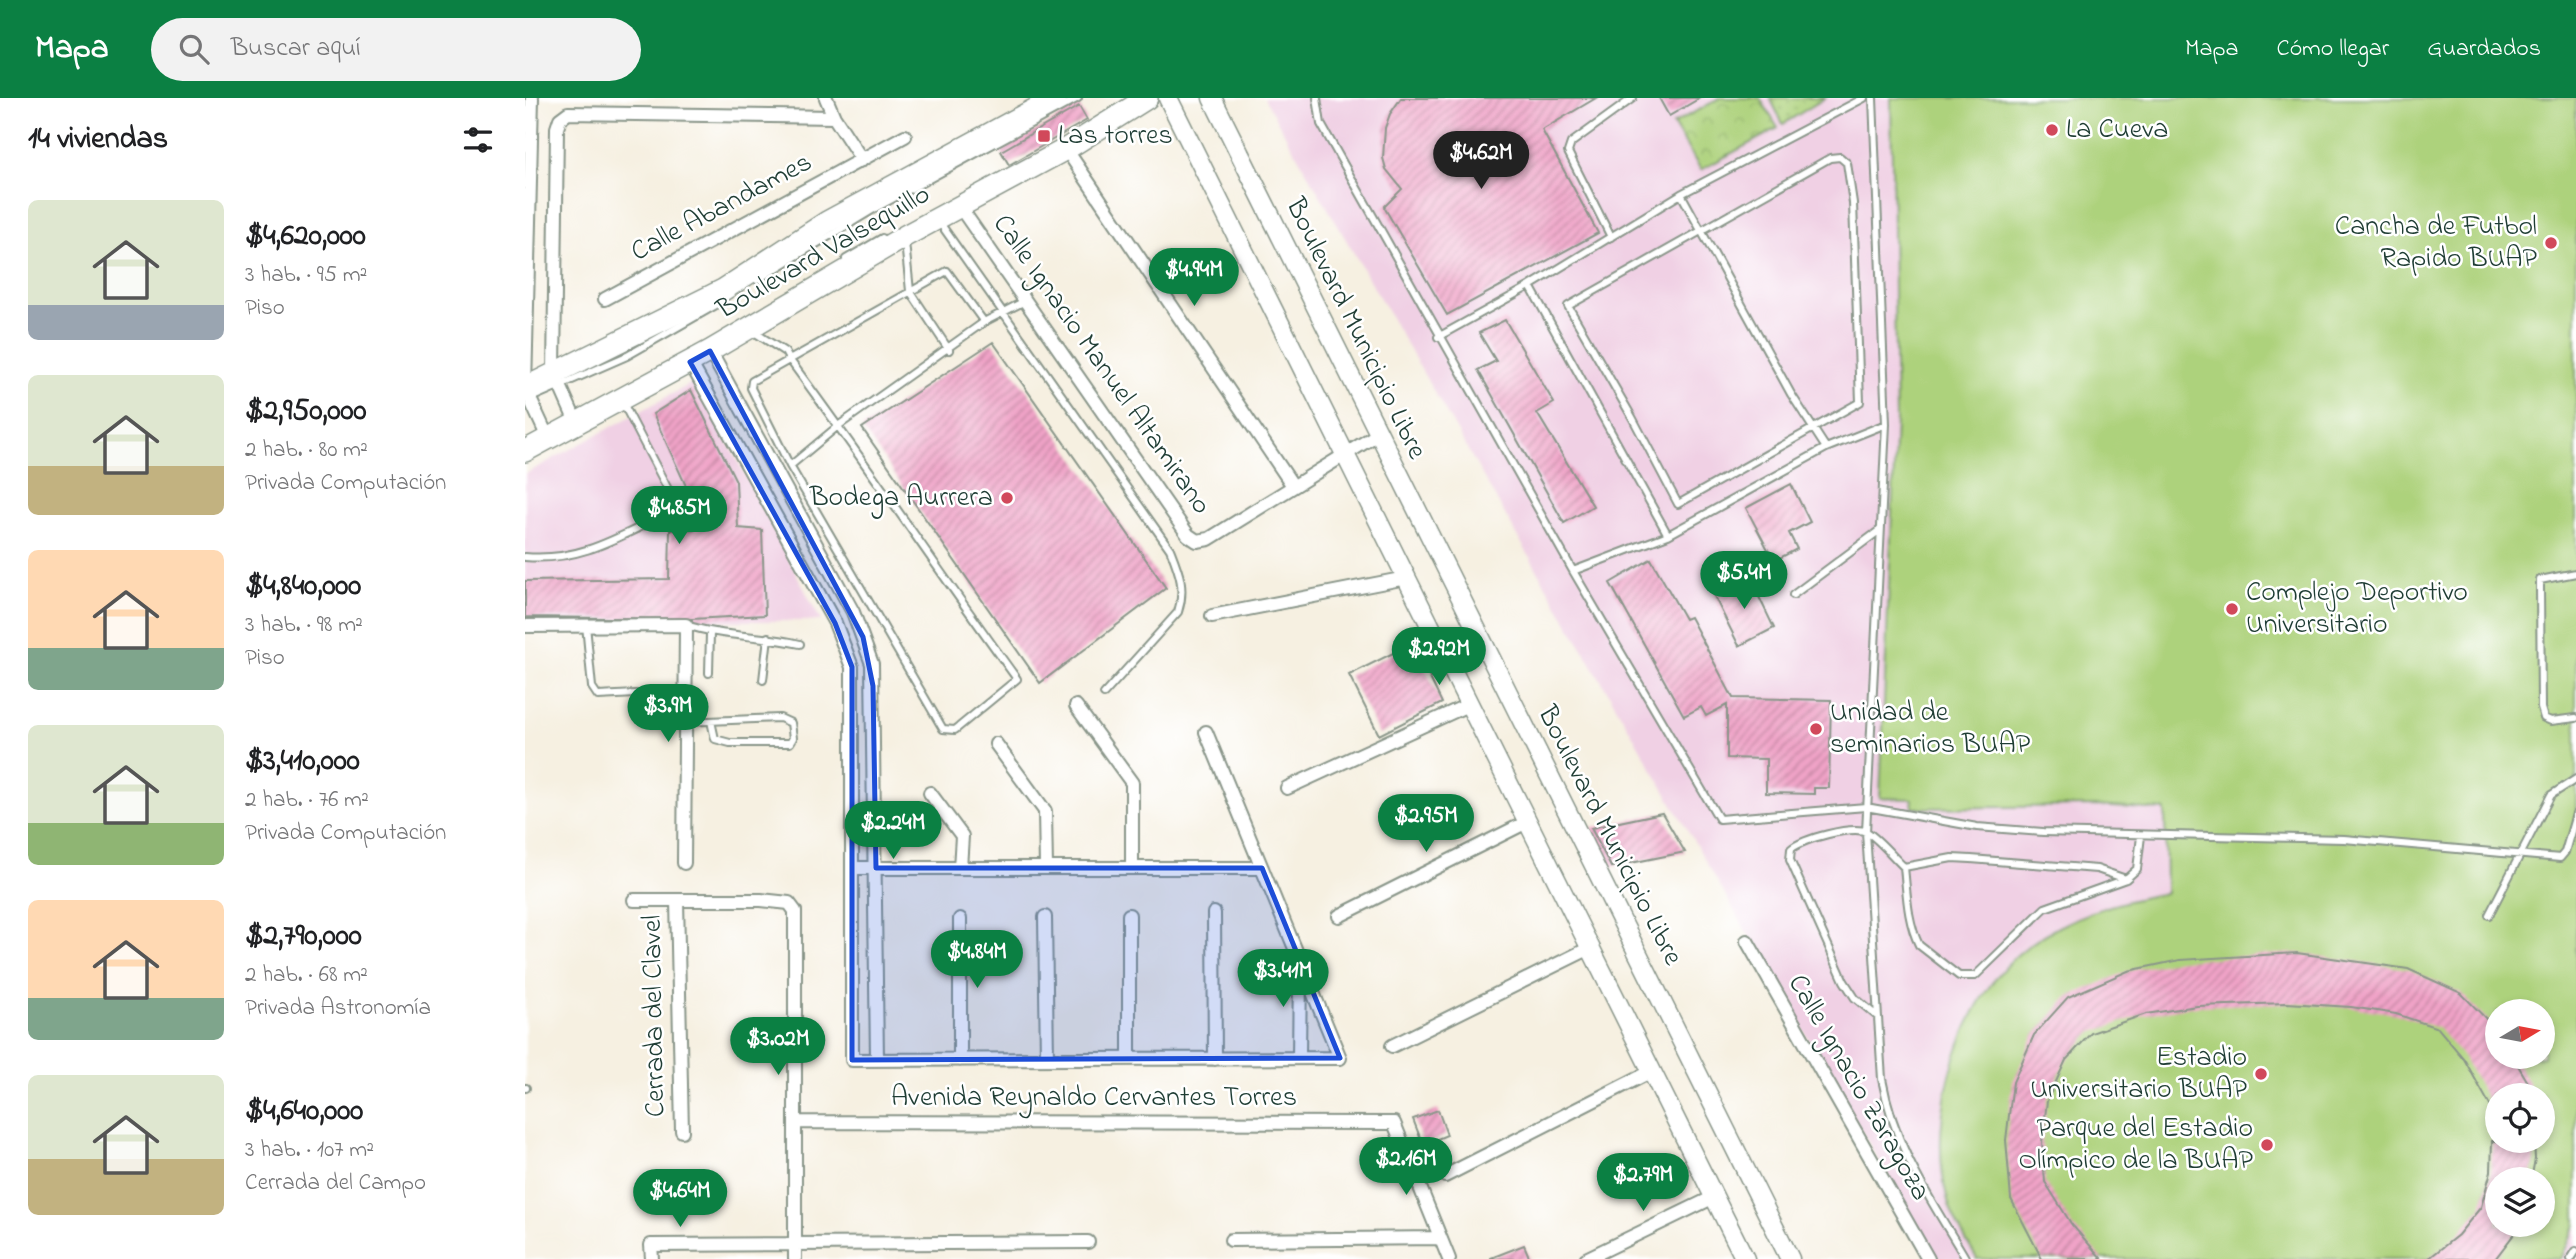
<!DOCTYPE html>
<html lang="es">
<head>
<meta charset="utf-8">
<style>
	body { margin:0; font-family:"Indie Flower",sans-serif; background:#f2f2f2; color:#202124; height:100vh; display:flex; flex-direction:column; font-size:26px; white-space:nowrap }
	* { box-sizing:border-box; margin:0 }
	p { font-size:23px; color:#757577 }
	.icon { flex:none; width:38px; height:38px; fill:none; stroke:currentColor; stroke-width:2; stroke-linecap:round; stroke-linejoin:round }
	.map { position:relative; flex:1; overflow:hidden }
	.panel { display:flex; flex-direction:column; background:#fff; width:525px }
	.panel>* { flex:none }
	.needle { width:46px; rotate:80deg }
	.tools { position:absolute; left:1960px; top:901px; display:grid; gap:14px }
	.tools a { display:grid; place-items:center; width:70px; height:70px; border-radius:50%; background:#fff; box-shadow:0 4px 10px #0003; font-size:35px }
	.price { position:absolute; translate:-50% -60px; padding:0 16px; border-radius:24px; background:#0b8043; color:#fff; font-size:23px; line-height:46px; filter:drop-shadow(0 2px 4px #0008) }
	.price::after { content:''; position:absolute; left:50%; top:42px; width:21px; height:16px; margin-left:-10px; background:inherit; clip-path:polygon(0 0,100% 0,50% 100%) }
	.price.on { background:#222; color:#fff }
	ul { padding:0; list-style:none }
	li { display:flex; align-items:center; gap:21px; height:175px; padding:0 28px }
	li span { display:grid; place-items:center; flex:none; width:196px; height:140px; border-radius:10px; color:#555 }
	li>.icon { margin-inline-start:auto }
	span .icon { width:84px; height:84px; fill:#fffc; stroke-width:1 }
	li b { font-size:30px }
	h2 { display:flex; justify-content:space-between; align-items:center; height:84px; padding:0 28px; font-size:30px }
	header { display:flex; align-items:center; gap:42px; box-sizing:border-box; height:98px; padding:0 35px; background:#0b8043; color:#fff }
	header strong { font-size:33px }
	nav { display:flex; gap:38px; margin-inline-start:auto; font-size:24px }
	.search { width:490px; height:63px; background:#f2f2f2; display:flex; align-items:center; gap:18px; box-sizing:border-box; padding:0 24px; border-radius:38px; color:#757577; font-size:26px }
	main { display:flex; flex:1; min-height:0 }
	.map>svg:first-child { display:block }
	.built { fill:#f0d0e4; fill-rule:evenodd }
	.grass { fill:url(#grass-dots); stroke:#668858; stroke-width:2 }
	.park { fill:url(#park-crowns); stroke:#668858; stroke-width:2 }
	.pitch { fill:#add27c; stroke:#668858; stroke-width:2; fill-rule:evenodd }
	.building { fill:url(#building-hatch) }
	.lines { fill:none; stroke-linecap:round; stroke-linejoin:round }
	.lane-casing { stroke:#8a968a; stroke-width:10 }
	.street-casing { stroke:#8a968a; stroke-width:16 }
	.secondary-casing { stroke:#8a968a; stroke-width:21 }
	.primary-casing { stroke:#8a968a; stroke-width:24 }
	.lane { stroke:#fff; stroke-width:6 }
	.street { stroke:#fff; stroke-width:12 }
	.secondary { stroke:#fff; stroke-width:18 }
	.primary { stroke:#fff; stroke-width:21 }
	.marked { fill:#1d4ed8; fill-opacity:0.2; stroke:#1d4ed8; stroke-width:5; stroke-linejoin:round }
	.poi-dot { fill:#d1495b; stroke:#fff; stroke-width:2.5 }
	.labels { text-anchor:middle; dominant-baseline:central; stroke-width:5; stroke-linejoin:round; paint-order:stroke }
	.poi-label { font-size:28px; fill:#1f3d34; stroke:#fff; text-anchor:start }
	.street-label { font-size:28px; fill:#1f3d34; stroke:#fff }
</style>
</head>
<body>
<header>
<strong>Mapa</strong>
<div class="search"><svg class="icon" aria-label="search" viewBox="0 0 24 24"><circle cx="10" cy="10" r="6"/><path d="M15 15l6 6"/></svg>Buscar aquí</div>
<nav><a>Mapa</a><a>Cómo llegar</a><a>Guardados</a></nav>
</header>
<main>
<section class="panel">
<h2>14 viviendas<svg class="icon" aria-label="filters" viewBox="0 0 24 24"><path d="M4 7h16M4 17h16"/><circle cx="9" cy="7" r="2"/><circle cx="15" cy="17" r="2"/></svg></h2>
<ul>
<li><span style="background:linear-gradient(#dfe7d0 75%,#9aa5b1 0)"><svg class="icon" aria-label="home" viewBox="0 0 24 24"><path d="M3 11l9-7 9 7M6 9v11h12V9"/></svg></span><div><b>$4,620,000</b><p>3 hab. · 95 m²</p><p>Piso</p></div></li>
<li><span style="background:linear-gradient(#dfe7d0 65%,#c2b280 0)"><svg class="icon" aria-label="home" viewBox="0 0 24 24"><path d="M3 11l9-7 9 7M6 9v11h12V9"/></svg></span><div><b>$2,950,000</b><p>2 hab. · 80 m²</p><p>Privada Computación</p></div></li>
<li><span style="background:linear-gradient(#ffd9b3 70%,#7fa58c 0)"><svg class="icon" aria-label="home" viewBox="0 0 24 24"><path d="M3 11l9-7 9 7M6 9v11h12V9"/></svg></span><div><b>$4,840,000</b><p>3 hab. · 98 m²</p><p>Piso</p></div></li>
<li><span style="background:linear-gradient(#dfe7d0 70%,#8fb573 0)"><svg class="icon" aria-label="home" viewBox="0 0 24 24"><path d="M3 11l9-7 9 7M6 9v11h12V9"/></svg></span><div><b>$3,410,000</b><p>2 hab. · 76 m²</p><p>Privada Computación</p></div></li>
<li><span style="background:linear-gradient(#ffd9b3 70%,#7fa58c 0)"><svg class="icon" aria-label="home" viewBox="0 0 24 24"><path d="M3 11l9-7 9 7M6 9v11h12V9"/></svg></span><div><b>$2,790,000</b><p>2 hab. · 68 m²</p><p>Privada Astronomía</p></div></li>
<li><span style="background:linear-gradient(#dfe7d0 60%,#c2b280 0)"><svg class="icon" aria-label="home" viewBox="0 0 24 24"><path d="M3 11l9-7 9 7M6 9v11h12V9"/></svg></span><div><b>$4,640,000</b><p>3 hab. · 107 m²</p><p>Cerrada del Campo</p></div></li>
</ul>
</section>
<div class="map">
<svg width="2051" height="1161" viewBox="0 0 2051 1161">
	<defs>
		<pattern id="grass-dots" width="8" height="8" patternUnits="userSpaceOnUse" patternTransform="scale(1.75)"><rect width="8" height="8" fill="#add27c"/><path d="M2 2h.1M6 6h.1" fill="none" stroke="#94b56c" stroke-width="1.8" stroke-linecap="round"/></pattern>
		<pattern id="park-crowns" width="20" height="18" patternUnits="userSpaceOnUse" patternTransform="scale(1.75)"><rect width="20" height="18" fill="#add27c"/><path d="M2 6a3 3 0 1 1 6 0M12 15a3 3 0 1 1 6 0" fill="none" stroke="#94b56c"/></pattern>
		<pattern id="building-hatch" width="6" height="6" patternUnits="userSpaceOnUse" patternTransform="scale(1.75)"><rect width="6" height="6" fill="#f0a3c7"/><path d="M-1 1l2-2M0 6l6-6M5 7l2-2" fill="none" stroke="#c286a2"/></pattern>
	</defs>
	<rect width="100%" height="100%" fill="#fff"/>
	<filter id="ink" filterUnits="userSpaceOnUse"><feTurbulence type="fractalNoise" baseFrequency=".0143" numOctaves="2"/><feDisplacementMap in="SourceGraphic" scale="14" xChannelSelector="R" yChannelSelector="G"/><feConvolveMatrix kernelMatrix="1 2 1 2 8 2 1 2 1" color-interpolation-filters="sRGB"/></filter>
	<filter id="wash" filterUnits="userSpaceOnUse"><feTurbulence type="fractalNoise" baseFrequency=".00686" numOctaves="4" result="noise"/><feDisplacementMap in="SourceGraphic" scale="28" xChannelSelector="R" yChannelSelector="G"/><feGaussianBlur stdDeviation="1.57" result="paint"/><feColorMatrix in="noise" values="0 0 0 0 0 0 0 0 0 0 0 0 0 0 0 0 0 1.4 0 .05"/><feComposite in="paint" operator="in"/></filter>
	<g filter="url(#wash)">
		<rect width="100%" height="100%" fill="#f6f0e1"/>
		<path class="built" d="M739,0H2051V1161H1411ZM1972,914H2018V959H1972ZM1972,998H2018V1043H1972ZM1972,1082H2018V1127H1972Z
			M171,283L296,523H0V376Z"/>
		<path class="grass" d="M1245,0H1300L1258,26Z"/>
		<path class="park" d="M1195,0H1235L1253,30L1176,72L1148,26Z"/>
		<path class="pitch" d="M1366,0H2051V984H2048L2051,1005V1126L2036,1161H1452C1441,1142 1427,1121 1422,1099C1401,1019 1435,898 1503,848C1545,817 1591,804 1641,795L1640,712L1569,708L1388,710L1387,701L1355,700L1371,322ZM1972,914H2018V959H1972ZM1972,998H2018V1043H1972ZM1972,1082H2018V1127H1972Z"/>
		<g id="blocks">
			<path class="building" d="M876,0H1071L1017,32L1073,135L922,217L859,109L877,91L861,71L858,60L860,30L865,16Z
				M1134,0H1175L1144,18Z
				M554,8L562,22L484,67L476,53Z
				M980,222L1029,305L1012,315L1068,408L1039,425L953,272L971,263L954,235Z
				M468,244L641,490L515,585L337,330Z
				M166,292L211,383L213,430L237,432L240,517L167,521L0,519V483L144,481L145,432L170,431L167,401L128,316Z
				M1266,386L1285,424L1264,435L1272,451L1249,463L1221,410Z
				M1126,461L1160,521L1165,519L1208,600L1306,602L1304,690H1289V696L1241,695V661L1202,660V607L1181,618L1176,609L1159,618L1085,485Z
				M1224,478L1249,530L1214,548L1188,496Z
				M888,545L917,605L854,637L824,577Z
				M1137,715L1160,754L1086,769L1066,730Z
				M1772,855L1883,871L1936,895L1972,932V959H1988L2004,986L2005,998H1972V1020L1939,961L1913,930L1871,916L1826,909L1762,905L1672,908L1621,916L1566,935L1541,962L1522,1003L1517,1044L1520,1084L1547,1127L1577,1161H1517L1486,1101L1481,1042L1488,984L1509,937L1543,899L1603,873L1655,862Z
				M913,1012L922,1037L898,1047L888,1021Z
				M1967,1043H2009L2010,1061L2006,1082H1972V1127H1996L1970,1161H1903L1933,1137L1956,1109L1966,1073Z
				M999,1147L1005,1161H966V1160Z"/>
		</g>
	</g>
	<g filter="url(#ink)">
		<use href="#blocks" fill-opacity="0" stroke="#8a968a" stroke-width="2"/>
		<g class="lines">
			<defs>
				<path id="lane" d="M792,0L796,26L1048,473L1194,721L1341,709L1452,729L1518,734L1819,741L2035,760L2040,754L2051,716
					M1348,0L1361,326L1341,734L1357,981C1370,1052 1405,1100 1441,1161
					M1315,59L1322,65L1328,105L1335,304L1153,406L1107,319L1043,208L1305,60Z
					M1156,96L1266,296L1301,350
					M415,125L645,451C654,474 661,490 653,514L579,596
					M1086,139L1043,54L1046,45L1108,0
					M380,144L385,193L424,252
					M321,161L357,140
					M232,182L354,108L553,0
					M1005,188L1143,437
					M229,234L260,254L264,261C342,366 415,475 492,581L430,632L418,631L265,368L226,290L227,283L422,173L459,224
					M913,239L1005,188L1156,96L1339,0
					M6,300L102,258L193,206
					M265,368L313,328L459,224L500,203
					M0,459C56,464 95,438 144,415L149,408L147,399L98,305
					M1048,473L1143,437L1301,350L1361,326
					M2051,475L2015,482V490L2016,610L2019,620L2026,623L2051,620
					M1268,497L1355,432
					M61,527L67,589L73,598L111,596
					M161,527C198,539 237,537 275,546
					M184,575L185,535
					M238,582L243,539
					M160,624L255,620L266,625L268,640L265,645H205L190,641L186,623
					M1601,781L1612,771L1616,738
					M1964,817L2026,697L2051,681
					M1353,919L1330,900L1319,883L1265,762L1266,751C1278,741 1327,727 1342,734C1355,742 1368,759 1379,769L1427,760L1446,761L1572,771L1601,781L1520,810L1450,878H1434L1394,847C1382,823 1382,796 1379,769
					M0,990H1
					M2046,1161L2051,1153"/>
				<path id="street" d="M7,0L0,290L23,340
					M301,0L309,19L337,62
					M541,51L768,388
					M435,109L663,437L672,443L684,441L853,336
					M80,201L380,38
					M185,253L328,514L347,566L352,962
					M165,264L310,525L327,569V962L815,960L681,634
					M51,324L29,274L32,30L35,21L43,15L309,19
					M687,518L881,480
					M0,528L161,527L159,765
					M551,608L607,685V770
					M471,646L520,713L521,770
					M762,690L945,606
					M405,695L437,738L435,770
					M328,770H737
					M109,802H236L264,805L270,813V1161
					M152,802L157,1033
					M689,815L690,961
					M814,818L1002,724
					M520,819L522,961
					M435,821V962
					M1222,843L1403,1161
					M867,948L1065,850
					M774,960L775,870
					M604,961V817
					M270,1024L869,1025L924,1161
					M920,1078L1127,973
					M706,1142L915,1140
					M127,1161L126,1147L563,1144
					M1061,1161L1189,1099"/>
				<path id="secondary" d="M643,0L1220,1161
					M687,0L1265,1161"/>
				<path id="primary" d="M0,290L198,192L302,124L531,0
					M0,353L185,253L380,138L541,51L622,0"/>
			</defs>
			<use href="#lane" class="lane-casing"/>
			<use href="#street" class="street-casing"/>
			<use href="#secondary" class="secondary-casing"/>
			<use href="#primary" class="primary-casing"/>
			<use href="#lane" class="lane"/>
			<use href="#street" class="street"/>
			<use href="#secondary" class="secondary"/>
			<use href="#primary" class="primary"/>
		</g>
	</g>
	<path class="marked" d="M185,253L338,539L348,588L351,770H737L815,960L327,962V569L310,525L165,264Z"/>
	<g class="poi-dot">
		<circle cx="1527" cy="32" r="7"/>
		<rect x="512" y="31" width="14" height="14" rx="3.5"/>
		<circle cx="2026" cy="145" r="7"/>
		<circle cx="482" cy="400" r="7"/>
		<circle cx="1707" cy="511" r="7"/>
		<circle cx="1291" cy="631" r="7"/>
		<circle cx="1736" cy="976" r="7"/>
		<circle cx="1742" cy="1047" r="7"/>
	</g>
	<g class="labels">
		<g class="poi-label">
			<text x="1541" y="32">La Cueva</text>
			<text x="533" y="38">Las torres</text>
			<text x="2012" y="129" text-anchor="end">Cancha de Futbol<tspan x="2012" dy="32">Rapido BUAP</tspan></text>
			<text x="468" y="400" text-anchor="end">Bodega Aurrera</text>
			<text x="1721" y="495">Complejo Deportivo<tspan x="1721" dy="32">Universitario</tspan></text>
			<text x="1305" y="615">Unidad de<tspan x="1305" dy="32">seminarios BUAP</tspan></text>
			<text x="1722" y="960" text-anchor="end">Estadio<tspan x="1722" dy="32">Universitario BUAP</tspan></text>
			<text x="1728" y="1031" text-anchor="end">Parque del Estadio<tspan x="1728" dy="32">Olímpico de la BUAP</tspan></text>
		</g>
		<g class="street-label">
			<text transform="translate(197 110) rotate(-28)">Calle Abandames</text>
			<text transform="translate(299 155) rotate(-30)">Boulevard Valsequillo</text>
			<text transform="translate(830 231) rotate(64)">Boulevard Municipio Libre</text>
			<text transform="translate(576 267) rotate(55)">Calle Ignacio Manuel Altamirano</text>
			<text transform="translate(1084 738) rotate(63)">Boulevard Municipio Libre</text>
			<text transform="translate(130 918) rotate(-91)">Cerrada del Clavel</text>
			<text transform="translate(1333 990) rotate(60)">Calle Ignacio Zaragoza</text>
			<text x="569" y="1000">Avenida Reynaldo Cervantes Torres</text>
		</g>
	</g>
</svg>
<div class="tools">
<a><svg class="needle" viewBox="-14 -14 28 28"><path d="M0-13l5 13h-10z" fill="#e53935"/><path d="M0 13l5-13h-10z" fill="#757577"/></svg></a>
<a><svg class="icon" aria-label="locate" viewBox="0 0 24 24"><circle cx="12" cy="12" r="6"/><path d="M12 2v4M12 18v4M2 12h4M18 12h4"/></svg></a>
<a><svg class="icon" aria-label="layers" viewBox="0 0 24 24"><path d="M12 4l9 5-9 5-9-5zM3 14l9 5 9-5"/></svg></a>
</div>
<b class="price on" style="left:956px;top:93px">$4.62M</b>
<b class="price" style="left:669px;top:210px">$4.94M</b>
<b class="price" style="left:154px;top:448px">$4.85M</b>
<b class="price" style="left:1219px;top:513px">$5.4M</b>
<b class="price" style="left:914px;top:589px">$2.92M</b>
<b class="price" style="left:143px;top:646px">$3.9M</b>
<b class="price" style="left:901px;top:756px">$2.95M</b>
<b class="price" style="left:368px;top:763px">$2.24M</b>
<b class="price" style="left:452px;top:892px">$4.84M</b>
<b class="price" style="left:758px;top:911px">$3.41M</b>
<b class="price" style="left:253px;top:979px">$3.02M</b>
<b class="price" style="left:881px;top:1099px">$2.16M</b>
<b class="price" style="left:1118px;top:1115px">$2.79M</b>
<b class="price" style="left:155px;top:1131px">$4.64M</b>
</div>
</main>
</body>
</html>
